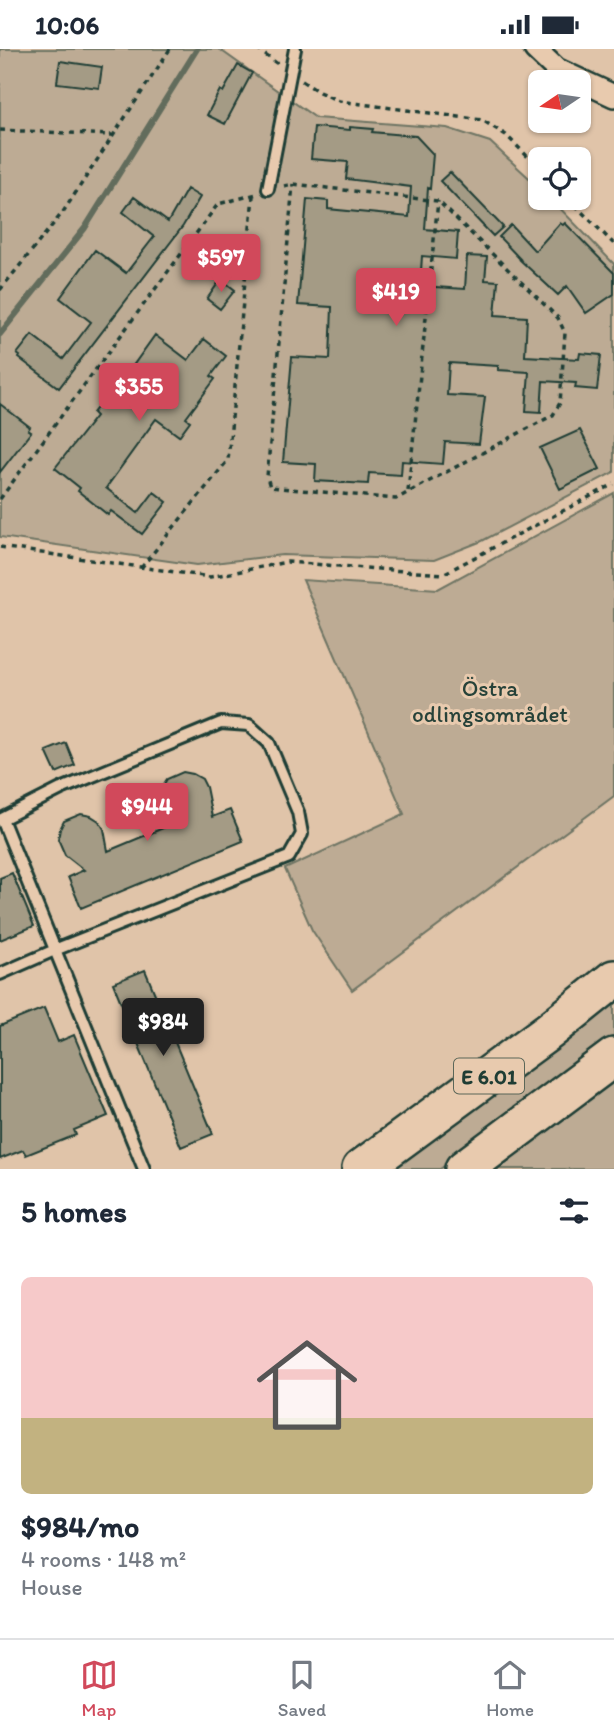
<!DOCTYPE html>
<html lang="en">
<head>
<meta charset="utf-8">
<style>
	body { margin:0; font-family:Itim,sans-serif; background:#f2f2f3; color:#1f2937; height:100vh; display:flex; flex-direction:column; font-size:26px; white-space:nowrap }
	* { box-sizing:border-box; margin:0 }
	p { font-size:23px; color:#747a83 }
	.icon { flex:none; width:38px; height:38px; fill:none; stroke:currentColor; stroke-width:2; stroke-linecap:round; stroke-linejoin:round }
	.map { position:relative; height:1120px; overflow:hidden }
	.side { display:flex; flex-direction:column; background:#fff; flex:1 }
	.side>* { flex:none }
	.needle { width:46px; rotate:257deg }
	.tools { position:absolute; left:528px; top:21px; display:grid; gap:14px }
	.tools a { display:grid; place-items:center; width:63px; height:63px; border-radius:10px; background:#fff; box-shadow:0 2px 5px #0004; font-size:35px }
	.price { position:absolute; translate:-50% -60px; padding:0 16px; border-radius:7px; background:#d1495b; color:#fff; font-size:23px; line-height:46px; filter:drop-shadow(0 2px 4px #0008) }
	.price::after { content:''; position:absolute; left:50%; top:42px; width:21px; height:16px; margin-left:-10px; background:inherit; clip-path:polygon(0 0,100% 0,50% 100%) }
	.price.selected { background:#222; color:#fff }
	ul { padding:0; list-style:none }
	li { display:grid; align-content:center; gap:14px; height:371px; padding:0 21px }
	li+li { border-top:2px solid #e0e1e3 }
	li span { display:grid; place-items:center; height:217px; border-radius:10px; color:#555 }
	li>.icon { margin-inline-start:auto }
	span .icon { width:126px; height:126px; fill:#fffc; stroke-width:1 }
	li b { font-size:30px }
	h2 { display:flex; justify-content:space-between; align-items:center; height:84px; padding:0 21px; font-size:30px }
	.status { display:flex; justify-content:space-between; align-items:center; height:49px; padding:0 35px; background:#fff; direction:ltr }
	.status svg { height:19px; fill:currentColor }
	.tabs { display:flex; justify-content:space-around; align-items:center; height:98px; border-top:2px solid #e0e1e3; background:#fff; font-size:19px; color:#747a83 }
	.tabs a { display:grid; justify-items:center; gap:4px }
	.tabs .selected { color:#d1495b }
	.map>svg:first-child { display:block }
	.green { fill:#bdab94; stroke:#6e7464; stroke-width:2 }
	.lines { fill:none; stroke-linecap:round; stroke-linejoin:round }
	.stream { stroke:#626c5c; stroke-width:6 }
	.building { fill:#a49b85; stroke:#1f3d34; stroke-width:2 }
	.lane-casing { stroke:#1f3d34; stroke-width:16 }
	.street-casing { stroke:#1f3d34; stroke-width:26 }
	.highway-casing { stroke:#1f3d34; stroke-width:42 }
	.path { stroke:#1f3d34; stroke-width:3.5; stroke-dasharray:5 5; stroke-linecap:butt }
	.lane { stroke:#e8caae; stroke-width:10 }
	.street { stroke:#e8caae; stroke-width:21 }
	.highway { stroke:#e8caae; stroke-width:37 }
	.labels { text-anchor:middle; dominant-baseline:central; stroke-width:6; stroke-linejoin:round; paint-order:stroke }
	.shield { fill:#e8caae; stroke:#5b6759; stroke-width:2 }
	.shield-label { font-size:21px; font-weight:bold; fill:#1f3d34 }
	.park-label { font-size:23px; fill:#274239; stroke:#e8caae }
</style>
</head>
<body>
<div class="status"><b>10:06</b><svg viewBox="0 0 49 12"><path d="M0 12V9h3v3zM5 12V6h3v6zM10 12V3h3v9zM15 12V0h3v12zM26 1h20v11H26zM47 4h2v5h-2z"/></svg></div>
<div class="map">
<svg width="614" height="1120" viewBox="0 0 614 1120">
	<rect width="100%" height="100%" fill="#e0c4a9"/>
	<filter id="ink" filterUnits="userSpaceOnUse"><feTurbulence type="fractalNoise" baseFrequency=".0143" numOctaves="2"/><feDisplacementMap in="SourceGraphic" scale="14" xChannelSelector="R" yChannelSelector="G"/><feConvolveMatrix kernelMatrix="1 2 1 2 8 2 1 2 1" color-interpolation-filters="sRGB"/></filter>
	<g filter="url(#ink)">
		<path class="green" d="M0,0H219L316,69L447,79L490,93L541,140V149H550L614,215V423L482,492L434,511L282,506L197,516L0,488Z
			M614,444V747L352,941L312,881L285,820L404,765L303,531L438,540Z
			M614,953V992L440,1120H391Z
			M614,1032V1120H496Z"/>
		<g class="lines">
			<path class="stream" d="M0,285L85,179L197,0"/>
		</g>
		<path class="building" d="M60,12L102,18L99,39L57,34Z
			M238,16L252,24L225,75L207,66L220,41L223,43Z
			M314,78L350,81V78L373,80L372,83L416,87L433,105L430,140L428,139L425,180L458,183L456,210L422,207L420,237L465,240L467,207L487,208L485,231L498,232L495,266L527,268L525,307L579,310L580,304L601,306L597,341L575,339L576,334L543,332L541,363L526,362L529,323L498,321V317L449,314L447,346L485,348L479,395L445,393L443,415L402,412L401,426L369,424L368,435L315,432L316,415L283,413L292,308L330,310L332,258L298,256L307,150L328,152V160L409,168L411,138L346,130L348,113L311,110Z
			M450,123L503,178L493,187L440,132Z
			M187,140L200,148L183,177L59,339L19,309L20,307L17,305L32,286L63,310L91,273L60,249L95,201L126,224L154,188L123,163L134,148L168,173Z
			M560,174L563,176L565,174L614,224V245L586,264L567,237L558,246L519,210L521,211L499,188L511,176L535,202Z
			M221,230L235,241L220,260L207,250Z
			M155,286L188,311L204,290L226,307L211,327L215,330L186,369L190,372L179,387L156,370L106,439L138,464L154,443L167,453L142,485L111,462L108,466L78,442L80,439L55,419L96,367L93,364L103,351L107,353Z
			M0,355L30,378L28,381L31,383L0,423Z
			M580,381L600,420L560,440L540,399Z
			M66,694L75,716L56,724L46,702Z
			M183,723L193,725L202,730L206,738L212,768L230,761L243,792L81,859L68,828L84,821L65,806L58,790L60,780L64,772L81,765L91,767L99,772L104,780L108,802L175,774L163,757L161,748L162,738L167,730Z
			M12,824L34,877L0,891V829Z
			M145,921L213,1085L181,1098L113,934Z
			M44,959L58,993L74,986L108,1067L74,1081L76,1086L26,1106L23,1101L0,1110V977Z"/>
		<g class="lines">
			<defs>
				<path id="lane" d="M268,140L295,0
					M0,771L2,770L144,1120
					M0,925L57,900L289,808L302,785L298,763L269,694L249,676L221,674L61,740L2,770"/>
				<path id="street" d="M535,0L556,20L614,47"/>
				<path id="highway" d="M361,1120L549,982L614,930
					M464,1120L614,1008"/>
			</defs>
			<use href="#lane" class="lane-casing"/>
			<use href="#street" class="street-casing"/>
			<use href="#highway" class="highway-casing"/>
			<path class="path" d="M257,0L279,16
				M302,32L319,43L339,52L482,71L506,86L541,121
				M0,81L112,86
				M284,137L293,135L438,152L558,269L565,284L560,354L553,366L396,450L270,438L267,428L293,135
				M568,149L614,195
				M0,241L63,163L170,0
				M408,442L438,152
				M0,450L218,155L257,145
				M0,498L210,528L287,513L443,525L614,435
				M141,519L228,411L253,147"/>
			<use href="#lane" class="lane"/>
			<use href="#street" class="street"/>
			<use href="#highway" class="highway"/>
		</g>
	</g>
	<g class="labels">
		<rect class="shield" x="454" y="1009.5" width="70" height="35" rx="5"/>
		<g class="shield-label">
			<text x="489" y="1027">E 6.01</text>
		</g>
		<g class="park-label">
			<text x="490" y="639">Östra<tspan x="490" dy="26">odlingsområdet</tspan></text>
		</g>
	</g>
</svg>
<div class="tools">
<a><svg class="needle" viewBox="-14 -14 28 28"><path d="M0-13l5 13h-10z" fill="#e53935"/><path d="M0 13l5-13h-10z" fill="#747a83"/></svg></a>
<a><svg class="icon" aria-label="locate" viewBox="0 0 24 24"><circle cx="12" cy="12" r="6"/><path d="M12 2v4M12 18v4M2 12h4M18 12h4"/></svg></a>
</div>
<b class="price" style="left:221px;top:245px">$597</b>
<b class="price" style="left:396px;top:279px">$419</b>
<b class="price" style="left:139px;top:374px">$355</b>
<b class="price" style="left:147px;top:794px">$944</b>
<b class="price selected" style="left:163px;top:1009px">$984</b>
</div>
<section class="side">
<h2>5 homes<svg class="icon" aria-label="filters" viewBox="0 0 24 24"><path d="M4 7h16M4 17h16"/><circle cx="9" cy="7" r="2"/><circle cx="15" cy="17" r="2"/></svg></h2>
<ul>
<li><span style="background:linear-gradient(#f6c9c9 65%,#c2b280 0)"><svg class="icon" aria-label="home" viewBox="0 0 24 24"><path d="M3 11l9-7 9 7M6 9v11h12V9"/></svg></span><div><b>$984/mo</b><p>4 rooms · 148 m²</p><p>House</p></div></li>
</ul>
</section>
<nav class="tabs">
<a class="selected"><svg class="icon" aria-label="map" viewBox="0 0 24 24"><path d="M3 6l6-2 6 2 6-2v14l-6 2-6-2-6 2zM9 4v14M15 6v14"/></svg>Map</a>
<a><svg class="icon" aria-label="saved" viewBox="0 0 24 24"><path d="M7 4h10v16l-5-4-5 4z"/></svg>Saved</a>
<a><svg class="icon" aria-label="home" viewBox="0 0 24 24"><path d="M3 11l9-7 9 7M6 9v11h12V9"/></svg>Home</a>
</nav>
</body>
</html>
